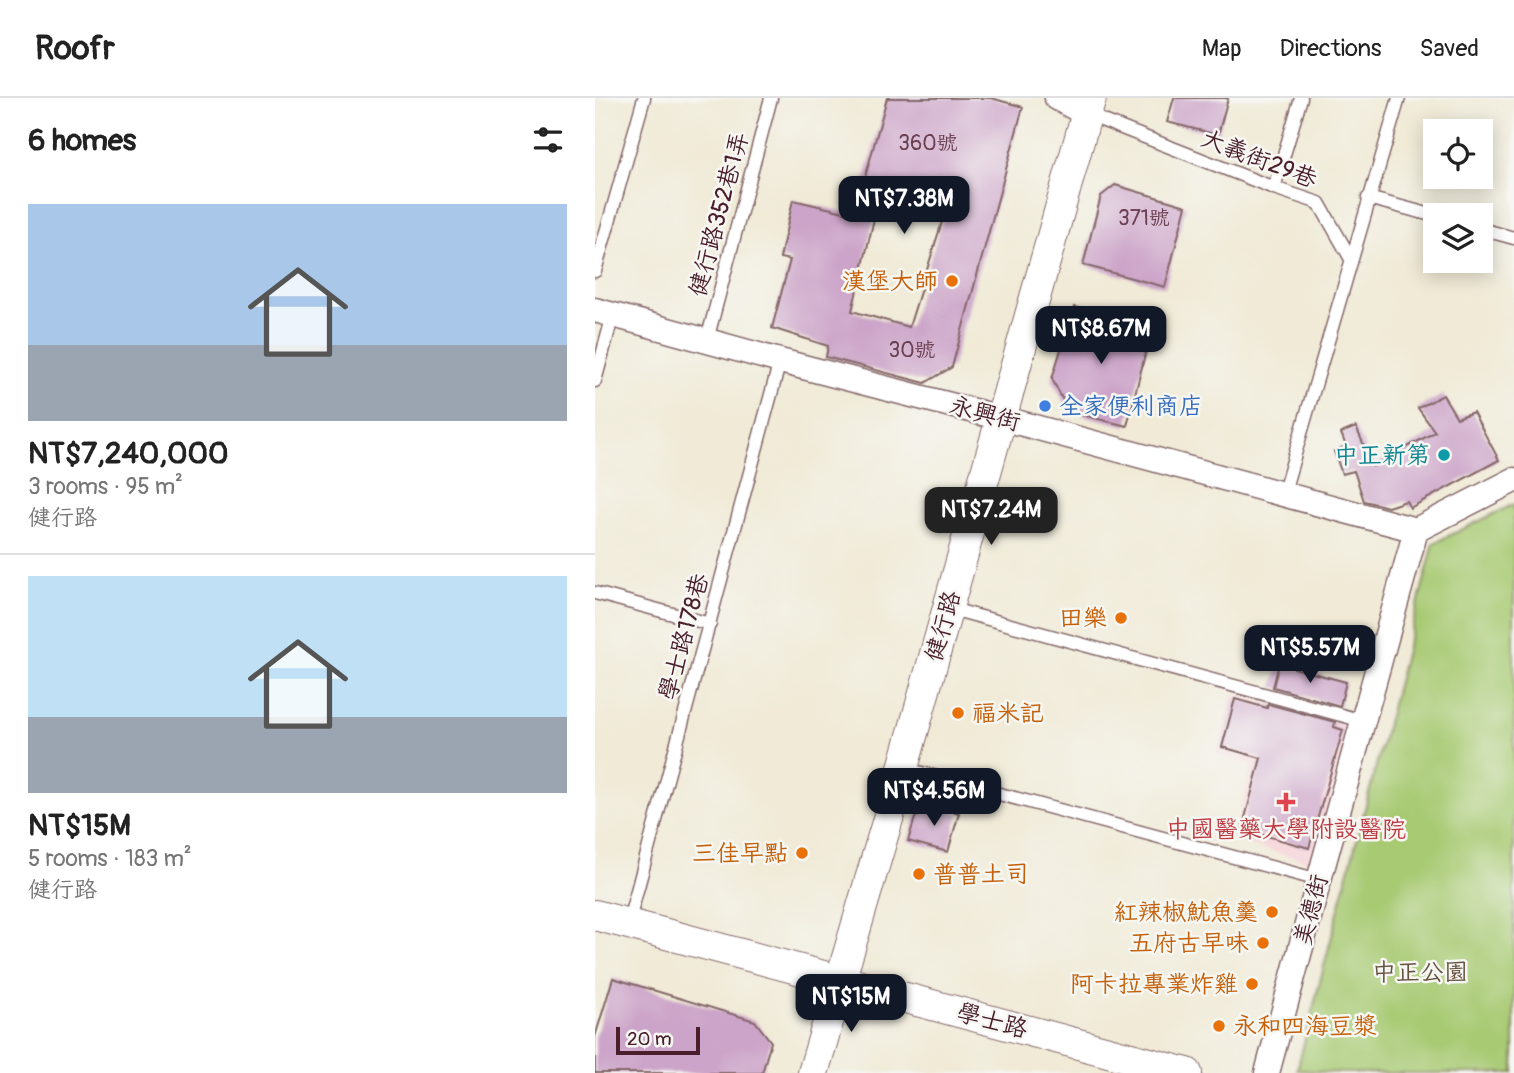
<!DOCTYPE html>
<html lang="en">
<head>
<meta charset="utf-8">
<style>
	body { margin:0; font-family:Pangolin,"LXGW WenKai TC",sans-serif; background:#f2f2f2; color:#222; height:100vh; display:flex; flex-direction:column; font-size:26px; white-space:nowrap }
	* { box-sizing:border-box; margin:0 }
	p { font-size:23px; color:#767676 }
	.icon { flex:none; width:38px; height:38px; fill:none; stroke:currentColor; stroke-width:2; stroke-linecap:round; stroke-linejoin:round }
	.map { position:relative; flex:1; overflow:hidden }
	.details { display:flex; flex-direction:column; background:#fff; width:595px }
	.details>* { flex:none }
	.buttons { position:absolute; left:828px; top:21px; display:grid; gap:14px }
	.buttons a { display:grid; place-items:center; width:70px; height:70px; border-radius:0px; background:#fff; box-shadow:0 4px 18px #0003; font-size:35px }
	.scale { position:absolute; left:21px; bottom:18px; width:84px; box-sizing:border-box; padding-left:7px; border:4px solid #4a1f2b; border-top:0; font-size:19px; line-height:24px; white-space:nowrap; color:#4a1f2b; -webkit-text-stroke:5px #f6f6f2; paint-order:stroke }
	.price { position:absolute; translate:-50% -60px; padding:0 16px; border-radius:14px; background:#111827; color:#fff; font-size:23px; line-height:46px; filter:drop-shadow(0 2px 4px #0008) }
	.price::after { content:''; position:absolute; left:50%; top:42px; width:21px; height:16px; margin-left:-10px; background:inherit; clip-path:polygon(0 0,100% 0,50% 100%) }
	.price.current { background:#222; color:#fff }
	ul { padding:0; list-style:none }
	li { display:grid; align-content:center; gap:14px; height:371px; padding:0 28px }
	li+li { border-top:2px solid #e0e0e0 }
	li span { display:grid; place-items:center; height:217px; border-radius:0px; color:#555 }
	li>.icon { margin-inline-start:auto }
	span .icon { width:126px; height:126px; fill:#fffc; stroke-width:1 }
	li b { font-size:30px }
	h2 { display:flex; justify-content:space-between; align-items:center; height:84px; padding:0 28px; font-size:30px }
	header { display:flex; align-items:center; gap:42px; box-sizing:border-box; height:98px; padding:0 35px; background:#fff; border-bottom:2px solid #e0e0e0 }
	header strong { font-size:33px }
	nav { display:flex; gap:38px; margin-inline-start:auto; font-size:24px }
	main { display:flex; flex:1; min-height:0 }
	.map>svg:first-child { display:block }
	.built { fill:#f6cfd6 }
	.green { fill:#a8ca73; stroke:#79744f; stroke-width:2 }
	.building { fill:#cca4c9 }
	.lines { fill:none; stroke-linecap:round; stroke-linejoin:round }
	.service-casing { stroke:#846667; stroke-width:15 }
	.minor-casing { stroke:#846667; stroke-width:27 }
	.tertiary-casing { stroke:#846667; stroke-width:32 }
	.service { stroke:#fff; stroke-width:12 }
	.minor { stroke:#fff; stroke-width:24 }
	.tertiary { stroke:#fff; stroke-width:30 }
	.food-dot { fill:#e8710a; stroke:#f6f6f2; stroke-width:2.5 }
	.shop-dot { fill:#3f7fe0; stroke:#f6f6f2; stroke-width:2.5 }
	.culture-dot { fill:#0f9aa8; stroke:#f6f6f2; stroke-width:2.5 }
	.health-dot { fill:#e0444e; stroke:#f6f6f2; stroke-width:2.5 }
	.labels { text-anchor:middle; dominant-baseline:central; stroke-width:5; stroke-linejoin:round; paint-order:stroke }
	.number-label { font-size:21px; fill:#6a4052 }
	.street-label { font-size:24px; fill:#4a1f2b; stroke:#f6f6f2 }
	.food-label { font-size:24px; fill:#c56008; stroke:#f6f6f2; text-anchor:end }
	.shop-label { font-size:24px; fill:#366cbe; stroke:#f6f6f2; text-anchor:start }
	.culture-label { font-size:24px; fill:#0d838f; stroke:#f6f6f2; text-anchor:end }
	.health-label { font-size:24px; fill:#be3a42; stroke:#f6f6f2 }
	.park-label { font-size:24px; fill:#665241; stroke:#f6f6f2 }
</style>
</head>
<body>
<header>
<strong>Roofr</strong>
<nav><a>Map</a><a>Directions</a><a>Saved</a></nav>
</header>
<main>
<section class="details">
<h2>6 homes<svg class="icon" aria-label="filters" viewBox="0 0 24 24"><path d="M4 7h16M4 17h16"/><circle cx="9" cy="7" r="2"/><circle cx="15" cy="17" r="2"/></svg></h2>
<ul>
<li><span style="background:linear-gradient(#a9c7e8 65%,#9aa5b1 0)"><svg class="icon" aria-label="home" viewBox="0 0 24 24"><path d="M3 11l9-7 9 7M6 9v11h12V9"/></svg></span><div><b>NT$7,240,000</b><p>3 rooms · 95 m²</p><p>健行路</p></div></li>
<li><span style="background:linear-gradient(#bfe0f5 65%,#9aa5b1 0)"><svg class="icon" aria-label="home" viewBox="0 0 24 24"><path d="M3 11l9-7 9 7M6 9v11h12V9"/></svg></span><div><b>NT$15M</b><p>5 rooms · 183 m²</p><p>健行路</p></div></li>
</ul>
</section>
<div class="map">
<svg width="919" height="975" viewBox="0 0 919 975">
	<rect width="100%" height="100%" fill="#f6f6f2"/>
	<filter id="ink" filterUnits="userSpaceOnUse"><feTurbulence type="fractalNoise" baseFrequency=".0143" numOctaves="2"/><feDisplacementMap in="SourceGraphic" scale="14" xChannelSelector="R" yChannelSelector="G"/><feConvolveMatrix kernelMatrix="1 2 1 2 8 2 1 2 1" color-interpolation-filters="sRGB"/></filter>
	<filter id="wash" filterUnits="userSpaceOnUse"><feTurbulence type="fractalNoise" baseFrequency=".00686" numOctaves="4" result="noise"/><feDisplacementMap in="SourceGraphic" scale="28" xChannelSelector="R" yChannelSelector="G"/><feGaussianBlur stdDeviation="1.57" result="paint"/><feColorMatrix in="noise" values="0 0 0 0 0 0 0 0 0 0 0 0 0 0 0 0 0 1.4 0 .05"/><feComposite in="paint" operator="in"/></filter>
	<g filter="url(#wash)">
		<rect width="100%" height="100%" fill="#f0ead6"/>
		<path class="built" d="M638,595L756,628L718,765L638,742L657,667L621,657Z"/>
		<path class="green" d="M919,406V975H745L702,972L839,445Z"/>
		<g id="blocks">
			<path class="building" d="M292,0H396L428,9L357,269L330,285L231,259L233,248L177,230L195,162L185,160L198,102L279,121L257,213L314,229L351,111L268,87Z
				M579,0H633L623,37L572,24Z
				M520,87L591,108L570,189L488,167L506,98Z
				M479,209L557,229L532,328L474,314L457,281Z
				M848,297L862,320L878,314L904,362L815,410L811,403L793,409L769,403L759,373L747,376L739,353L751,348L746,335L761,329L778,368L840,334L823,310Z
				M684,566L751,584L745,608L678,589Z
				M640,601L672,610L673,606L740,624L739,629L748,632L714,750L647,731L666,660L627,649Z
				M333,708L364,715L353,754L313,743L320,720Z
				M18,880L160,923L176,944L167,975H0V939Z"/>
		</g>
	</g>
	<g filter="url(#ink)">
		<use href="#blocks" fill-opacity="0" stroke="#846667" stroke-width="2"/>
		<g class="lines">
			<defs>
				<path id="service" d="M491,16L679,90L724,105L756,161
					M679,90L706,0
					M773,100L840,118
					M886,131L919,140
					M0,173L49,0
					M112,242L176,0
					M0,283L18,217
					M688,397L804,0
					M0,495L115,526
					M353,510L768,623
					M308,670L724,782
					M33,826L185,263"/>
				<path id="minor" d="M462,0L491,16
					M0,212L185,263L406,320L821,432
					M672,975L724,782L821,432L919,382"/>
				<path id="tertiary" d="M0,817L592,975
					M218,975L308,670L496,0"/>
			</defs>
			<use href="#service" class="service-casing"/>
			<use href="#minor" class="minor-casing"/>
			<use href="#tertiary" class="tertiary-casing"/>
			<use href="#service" class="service"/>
			<use href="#minor" class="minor"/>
			<use href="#tertiary" class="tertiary"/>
		</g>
	</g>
	<g class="food-dot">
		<circle cx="357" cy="183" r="7"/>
		<circle cx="526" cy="520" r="7"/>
		<circle cx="363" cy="615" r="7"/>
		<circle cx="207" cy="755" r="7"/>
		<circle cx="324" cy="776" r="7"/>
		<circle cx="677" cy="814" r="7"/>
		<circle cx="668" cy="845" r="7"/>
		<circle cx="657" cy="886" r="7"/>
		<circle cx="624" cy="928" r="7"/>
	</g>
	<circle class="shop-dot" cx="450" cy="308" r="7"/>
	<circle class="culture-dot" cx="849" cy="357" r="7"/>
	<path class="health-dot" d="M687.5 693.5h7v7h7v7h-7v7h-7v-7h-7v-7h7z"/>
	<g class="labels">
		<g class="number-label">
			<text x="333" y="45">360號</text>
			<text x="549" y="120">371號</text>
			<text x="317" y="252">30號</text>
		</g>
		<g class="street-label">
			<text transform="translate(664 61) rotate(21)">大義街29巷</text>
			<text transform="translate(124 116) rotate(-75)">健行路352巷1弄</text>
			<text transform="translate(390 316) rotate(15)">永興街</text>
			<text transform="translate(348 528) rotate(-74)">健行路</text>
			<text transform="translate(89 539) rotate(-75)">學士路178巷</text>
			<text transform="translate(716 812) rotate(-75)">美德街</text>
			<text transform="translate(397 923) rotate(15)">學士路</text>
		</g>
		<g class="food-label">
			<text x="343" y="183">漢堡大師</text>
			<text x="512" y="520">田樂</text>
			<text x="377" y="615" text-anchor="start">福米記</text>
			<text x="193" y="755">三佳早點</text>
			<text x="338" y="776" text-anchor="start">普普土司</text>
			<text x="663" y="814">紅辣椒魷魚羹</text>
			<text x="654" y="845">五府古早味</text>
			<text x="643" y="886">阿卡拉專業炸雞</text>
			<text x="638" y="928" text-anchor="start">永和四海豆漿</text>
		</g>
		<g class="shop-label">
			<text x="464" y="308">全家便利商店</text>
		</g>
		<g class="culture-label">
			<text x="835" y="357">中正新第</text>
		</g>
		<g class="health-label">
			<text x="691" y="731">中國醫藥大學附設醫院</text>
		</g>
		<g class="park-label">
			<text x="825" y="874">中正公園</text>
		</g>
	</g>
</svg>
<div class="buttons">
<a><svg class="icon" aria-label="locate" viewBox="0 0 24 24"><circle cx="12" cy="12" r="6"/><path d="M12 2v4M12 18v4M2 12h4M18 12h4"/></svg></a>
<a><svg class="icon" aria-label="layers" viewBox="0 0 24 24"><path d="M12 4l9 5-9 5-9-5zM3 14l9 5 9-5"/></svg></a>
</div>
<div class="scale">20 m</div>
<b class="price" style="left:309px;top:138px">NT$7.38M</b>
<b class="price" style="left:506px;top:268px">NT$8.67M</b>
<b class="price current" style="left:396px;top:449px">NT$7.24M</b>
<b class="price" style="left:715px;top:587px">NT$5.57M</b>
<b class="price" style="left:339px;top:730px">NT$4.56M</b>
<b class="price" style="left:256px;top:936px">NT$15M</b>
</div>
</main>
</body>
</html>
